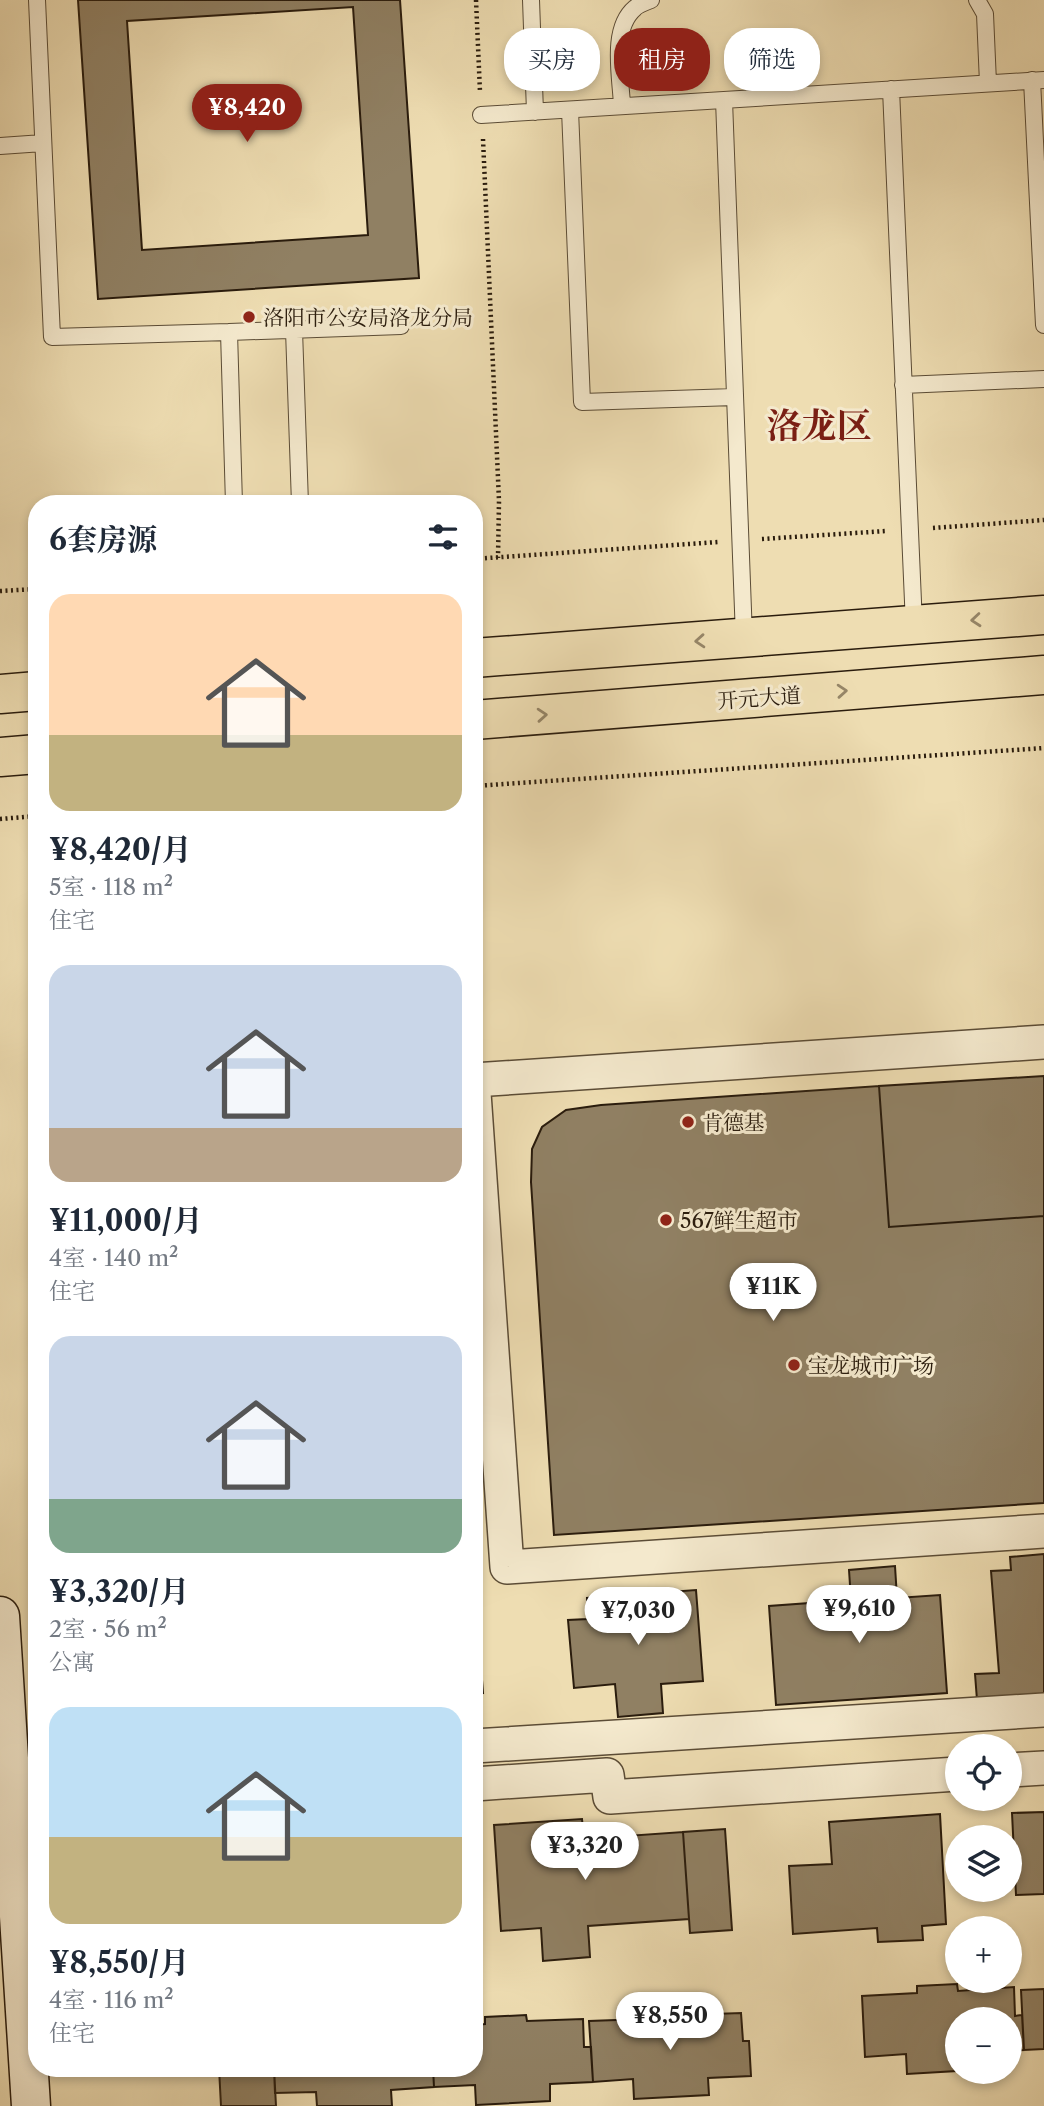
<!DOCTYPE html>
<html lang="zh">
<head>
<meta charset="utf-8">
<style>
	body { margin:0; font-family:"Libre Caslon Text","Noto Serif SC",serif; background:#f2f2f3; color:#1f2937; height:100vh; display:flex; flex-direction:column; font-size:26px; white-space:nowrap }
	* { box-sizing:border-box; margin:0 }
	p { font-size:23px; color:#747a83 }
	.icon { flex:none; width:38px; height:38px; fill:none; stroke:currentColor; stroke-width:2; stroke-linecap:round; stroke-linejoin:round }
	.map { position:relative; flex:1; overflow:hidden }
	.drawer { position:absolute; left:28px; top:495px; width:455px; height:1582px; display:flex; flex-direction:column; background:#fff; border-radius:28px; box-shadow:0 4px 10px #0003 }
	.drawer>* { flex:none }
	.top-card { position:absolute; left:504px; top:28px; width:434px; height:63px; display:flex; gap:14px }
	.buttons { position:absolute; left:945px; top:1734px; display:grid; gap:14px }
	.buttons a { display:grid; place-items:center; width:77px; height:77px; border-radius:50%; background:#fff; box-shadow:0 4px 10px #0003; font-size:35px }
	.price { position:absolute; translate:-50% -60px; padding:0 16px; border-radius:24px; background:#fff; color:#222; font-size:23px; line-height:46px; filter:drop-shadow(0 2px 4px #0008) }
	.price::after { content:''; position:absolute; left:50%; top:42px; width:21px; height:16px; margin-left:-10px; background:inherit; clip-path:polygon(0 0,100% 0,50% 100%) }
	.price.active { background:#8f2418; color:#fff }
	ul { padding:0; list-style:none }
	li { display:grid; align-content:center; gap:14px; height:371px; padding:0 21px }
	li span { display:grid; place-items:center; height:217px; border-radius:21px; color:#555 }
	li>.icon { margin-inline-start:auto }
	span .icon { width:126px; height:126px; fill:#fffc; stroke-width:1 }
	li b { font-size:30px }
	h2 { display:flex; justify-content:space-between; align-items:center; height:84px; padding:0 21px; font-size:30px }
	.tag { padding:0 24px; border-radius:28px; background:#fff; box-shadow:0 4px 10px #0003; font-size:24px; line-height:63px }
	.tag.active { background:#8f2418; color:#fff }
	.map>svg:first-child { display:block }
	.building { fill:#908063; stroke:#2a1c0d; stroke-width:2; fill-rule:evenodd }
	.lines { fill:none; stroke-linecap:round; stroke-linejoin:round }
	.lane-casing { stroke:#5b4c36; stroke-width:18 }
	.street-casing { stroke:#5b4c36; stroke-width:36 }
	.secondary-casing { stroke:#2a1c0d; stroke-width:41 }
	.primary-casing { stroke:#2a1c0d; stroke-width:41 }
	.path { stroke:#2a1c0d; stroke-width:4.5; stroke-dasharray:2 3.5; stroke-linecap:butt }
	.lane { stroke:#f4e9cd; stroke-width:16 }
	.street { stroke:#f4e9cd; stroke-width:33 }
	.secondary { stroke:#f4e9cd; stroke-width:38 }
	.primary { stroke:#eeddb2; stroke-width:38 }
	.oneway { stroke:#968668 }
	.poi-dot { fill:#8f2418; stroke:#f4e9cd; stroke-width:2.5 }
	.labels { text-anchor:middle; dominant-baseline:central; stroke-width:6; stroke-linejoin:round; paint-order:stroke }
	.poi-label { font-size:21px; fill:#2a1c0d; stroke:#f4e9cd; text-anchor:start }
	.street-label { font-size:21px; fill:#2a1c0d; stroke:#f4e9cd }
	.town-label { font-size:35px; font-weight:bold; fill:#7a1f14; stroke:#f4e9cd }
</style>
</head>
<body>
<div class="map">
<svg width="1044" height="2106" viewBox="0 0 1044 2106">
	<rect width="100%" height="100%" fill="#eeddb2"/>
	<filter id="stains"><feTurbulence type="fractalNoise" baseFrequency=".00286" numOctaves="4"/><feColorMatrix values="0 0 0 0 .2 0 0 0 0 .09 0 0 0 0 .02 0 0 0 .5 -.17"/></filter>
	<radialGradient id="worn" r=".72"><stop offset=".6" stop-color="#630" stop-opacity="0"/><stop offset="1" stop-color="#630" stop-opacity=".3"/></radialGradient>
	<path class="building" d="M78,0H400L419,278L98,299ZM353,7L368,235L142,250L127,21Z
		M1044,1076V1216L889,1227L879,1086Z
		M879,1086L889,1227L1044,1216V1503L554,1535L531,1182L532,1149L542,1127L566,1110L601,1105Z
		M1044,1554V1694L977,1700L975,1674L999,1673L991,1571L1011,1570L1010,1557Z
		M895,1566L897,1598L940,1595L947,1693L776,1705L769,1606L851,1600L849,1570Z
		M696,1590L703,1681L661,1684L663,1713L618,1717L615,1684L574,1688L568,1620L588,1619L587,1598Z
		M474,1627H478L483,1693L474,1694Z
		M1044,1812V1894L1016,1895L1012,1813Z
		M940,1814L946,1924L922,1926L923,1940L878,1942L877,1928L793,1934L789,1866L832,1864L829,1822Z
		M582,1819L584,1839L683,1832L689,1919L588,1926L590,1957L543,1961L541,1928L501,1931L494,1825Z
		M725,1829L732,1930L690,1933L683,1832Z
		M957,1984L958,1991L1014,1987L1015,2016L1022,2015L1024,2050L1010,2051V2020H957V2071L907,2074L906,2054L865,2057L862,1996L917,1993V1986Z
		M1044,1989V2049L1024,2050L1021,1990Z
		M685,2009V2015L741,2013L743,2041H749L751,2076L708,2078L709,2095L634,2099L633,2079L593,2082L589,2021L644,2019V2011Z
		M526,2015L527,2021L583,2019L584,2047H591L593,2082L550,2084V2101L476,2105L475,2085L434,2087L433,2068H474V2025L485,2024V2017Z
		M219,2068H274L276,2106H221Z
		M274,2068H433L434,2087L391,2090L392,2106H317L316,2092L275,2093Z"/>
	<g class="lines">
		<defs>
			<path id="lane" d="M37,0L52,337L229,332L234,504
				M531,0L535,112
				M977,0L985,14L988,83
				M1032,80L1044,325
				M891,89L914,625
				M724,100L744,637
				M622,106C621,77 610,29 635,8C639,4 646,2 651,0
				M570,110L582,402L734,397
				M481,115L1044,80
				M0,146L43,143
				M294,330L300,504
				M229,332L401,326
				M903,385L1044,379"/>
			<path id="street" d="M474,1080L1044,1042
				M474,1093L507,1567L1044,1531
				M474,1746L1044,1710
				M1010,1770L1044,1768
				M474,1784L607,1775L610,1797L957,1774"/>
			<path id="secondary" d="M0,1616L31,2106"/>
			<path id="primary" d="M474,658L1044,615
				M0,694L37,691
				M474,720L1044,675
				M0,757L37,754"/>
		</defs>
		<use href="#lane" class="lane-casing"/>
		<use href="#street" class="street-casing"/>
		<use href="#secondary" class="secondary-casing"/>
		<use href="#primary" class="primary-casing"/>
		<path class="path" d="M476,0L480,92
			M483,139L499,501L498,558
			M933,528L1044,520
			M762,539L886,531
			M474,559L718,542
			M0,591L37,589
			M474,786L1044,748
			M0,819L37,816"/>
		<use href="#lane" class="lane"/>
		<use href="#street" class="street"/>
		<use href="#secondary" class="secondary"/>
		<use href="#primary" class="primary"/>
	</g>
	<defs><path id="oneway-chevron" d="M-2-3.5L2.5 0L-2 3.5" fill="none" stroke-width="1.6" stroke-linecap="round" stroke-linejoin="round" transform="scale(1.75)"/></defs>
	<g class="oneway">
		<use href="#oneway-chevron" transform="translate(976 620) rotate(175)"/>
		<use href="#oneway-chevron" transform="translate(700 641) rotate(176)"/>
		<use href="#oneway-chevron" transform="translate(842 691) rotate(-4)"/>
		<use href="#oneway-chevron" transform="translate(542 715) rotate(-4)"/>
	</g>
	<g class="poi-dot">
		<circle cx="249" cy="317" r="7"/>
		<circle cx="688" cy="1122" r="7"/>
		<circle cx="666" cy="1220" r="7"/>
		<circle cx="794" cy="1365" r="7"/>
	</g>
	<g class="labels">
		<g class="poi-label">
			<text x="263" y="317">洛阳市公安局洛龙分局</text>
			<text x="702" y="1122">肯德基</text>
			<text x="680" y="1220">567鲜生超市</text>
			<text x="808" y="1365">宝龙城市广场</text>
		</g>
		<g class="street-label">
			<text transform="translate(759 698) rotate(-4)">开元大道</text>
		</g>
		<g class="town-label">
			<text x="819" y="425">洛龙区</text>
		</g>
	</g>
	<rect width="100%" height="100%" filter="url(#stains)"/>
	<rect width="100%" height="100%" fill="url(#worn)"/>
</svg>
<div class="buttons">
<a><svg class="icon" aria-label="locate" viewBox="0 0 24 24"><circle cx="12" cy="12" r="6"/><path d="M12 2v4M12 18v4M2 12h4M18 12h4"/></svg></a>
<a><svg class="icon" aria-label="layers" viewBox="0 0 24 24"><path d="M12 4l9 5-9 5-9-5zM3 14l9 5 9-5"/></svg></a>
<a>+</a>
<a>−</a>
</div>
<b class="price active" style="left:247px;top:144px">¥8,420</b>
<b class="price" style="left:773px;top:1323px">¥11K</b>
<b class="price" style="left:859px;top:1645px">¥9,610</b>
<b class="price" style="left:638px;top:1647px">¥7,030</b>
<b class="price" style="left:585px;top:1882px">¥3,320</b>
<b class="price" style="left:670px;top:2052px">¥8,550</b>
<div class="top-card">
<a class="tag">买房</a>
<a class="tag active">租房</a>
<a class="tag">筛选</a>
</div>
<section class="drawer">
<h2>6套房源<svg class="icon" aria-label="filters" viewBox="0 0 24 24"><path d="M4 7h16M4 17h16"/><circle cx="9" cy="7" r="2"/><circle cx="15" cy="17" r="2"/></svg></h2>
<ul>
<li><span style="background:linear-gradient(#ffd9b3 65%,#c2b280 0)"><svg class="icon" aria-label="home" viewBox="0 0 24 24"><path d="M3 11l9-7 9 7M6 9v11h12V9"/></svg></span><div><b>¥8,420/月</b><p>5室 · 118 m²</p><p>住宅</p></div></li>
<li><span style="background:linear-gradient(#c9d6e8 75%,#b9a48a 0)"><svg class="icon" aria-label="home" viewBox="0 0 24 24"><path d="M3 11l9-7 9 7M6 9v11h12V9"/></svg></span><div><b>¥11,000/月</b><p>4室 · 140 m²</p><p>住宅</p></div></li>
<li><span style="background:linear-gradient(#c9d6e8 75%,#7fa58c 0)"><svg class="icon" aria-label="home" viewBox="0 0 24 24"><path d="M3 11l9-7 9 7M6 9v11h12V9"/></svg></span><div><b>¥3,320/月</b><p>2室 · 56 m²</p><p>公寓</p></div></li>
<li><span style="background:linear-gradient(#bfe0f5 60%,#c2b280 0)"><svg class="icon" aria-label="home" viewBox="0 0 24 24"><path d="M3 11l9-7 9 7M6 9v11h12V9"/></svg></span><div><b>¥8,550/月</b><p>4室 · 116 m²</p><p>住宅</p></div></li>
</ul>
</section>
</div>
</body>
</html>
